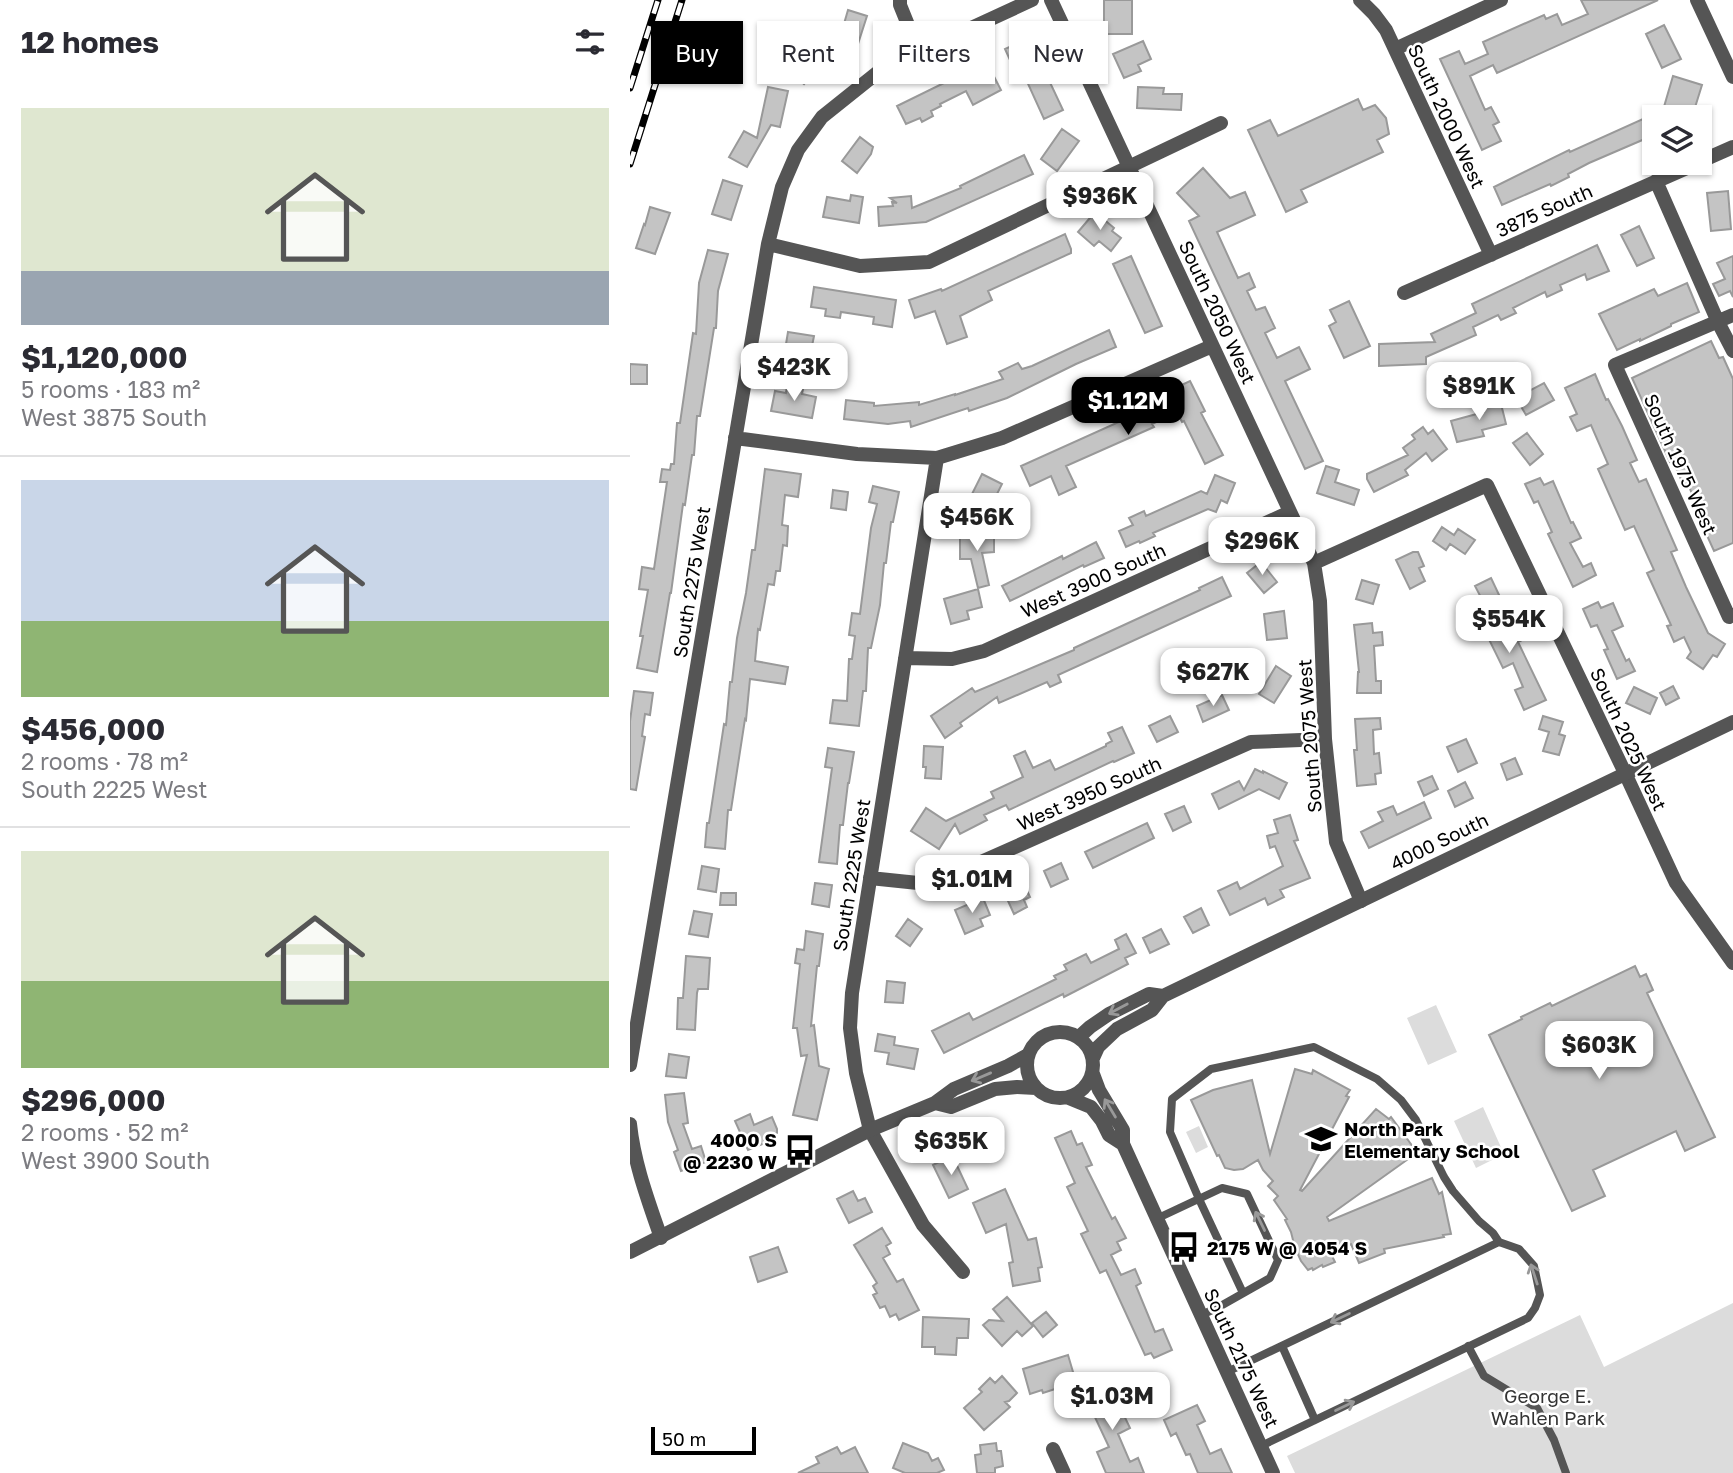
<!DOCTYPE html>
<html lang="en">
<head>
<meta charset="utf-8">
<style>
	body { margin:0; font-family:"Golos Text",sans-serif; background:#f7f7f7; color:#2b2b33; height:100vh; display:flex; flex-direction:column; font-size:26px; white-space:nowrap }
	* { box-sizing:border-box; margin:0 }
	p { font-size:23px; color:#7c7c81 }
	.icon { flex:none; width:38px; height:38px; fill:none; stroke:currentColor; stroke-width:2; stroke-linecap:round; stroke-linejoin:round }
	.map { position:relative; flex:1; overflow:hidden }
	.details { display:flex; flex-direction:column; background:#fff; width:630px }
	.details>* { flex:none }
	.banner { position:absolute; left:21px; top:21px; width:665px; height:63px; display:flex; gap:14px }
	.controls { position:absolute; left:1012px; top:105px; display:grid; gap:14px }
	.controls a { display:grid; place-items:center; width:70px; height:70px; border-radius:0px; background:#fff; box-shadow:0 2px 5px #0004; font-size:35px }
	.scale { position:absolute; left:21px; bottom:18px; width:105px; box-sizing:border-box; padding-left:7px; border:4px solid #000; border-top:0; font-size:19px; line-height:24px; white-space:nowrap; color:#000; -webkit-text-stroke:5px #fff; paint-order:stroke }
	.price { position:absolute; translate:-50% -60px; padding:0 16px; border-radius:14px; background:#fff; color:#222; font-size:23px; line-height:46px; filter:drop-shadow(0 2px 4px #0008) }
	.price::after { content:''; position:absolute; left:50%; top:42px; width:21px; height:16px; margin-left:-10px; background:inherit; clip-path:polygon(0 0,100% 0,50% 100%) }
	.price.current { background:#000; color:#fff }
	ul { padding:0; list-style:none }
	li { display:grid; align-content:center; gap:14px; height:371px; padding:0 21px }
	li+li { border-top:2px solid #e1e1e2 }
	li span { display:grid; place-items:center; height:217px; border-radius:0px; color:#555 }
	li>.icon { margin-inline-start:auto }
	span .icon { width:126px; height:126px; fill:#fffc; stroke-width:1 }
	li b { font-size:30px }
	h2 { display:flex; justify-content:space-between; align-items:center; height:84px; padding:0 21px; font-size:30px }
	.pill { padding:0 24px; border-radius:0px; background:#fff; box-shadow:0 2px 5px #0004; font-size:24px; line-height:63px }
	.pill.current { background:#000; color:#fff }
	main { display:flex; flex:1; min-height:0 }
	.map>svg:first-child { display:block }
	.green { fill:#dcdcdc }
	.building { fill:#c4c4c4; stroke:#999; stroke-width:2 }
	.lines { fill:none; stroke-linecap:round; stroke-linejoin:round }
	.service { stroke:#555; stroke-width:8 }
	.minor { stroke:#555; stroke-width:14 }
	.tertiary { stroke:#555; stroke-width:14 }
	.rail-casing { stroke:#000; stroke-width:7 }
	.rail { stroke:#fff; stroke-width:4.5; stroke-dasharray:13; stroke-linecap:butt }
	.oneway { stroke:#999 }
	.labels { text-anchor:middle; dominant-baseline:central; stroke-width:5; stroke-linejoin:round; paint-order:stroke }
	.street-label { font-size:19px; fill:#000; stroke:#fff }
	.poi-label { font-size:19px; font-weight:bold; fill:#000; stroke:#fff; text-anchor:start }
	.park-label { font-size:19px; fill:#333; stroke:#fff }
</style>
</head>
<body>
<main>
<section class="details">
<h2>12 homes<svg class="icon" aria-label="filters" viewBox="0 0 24 24"><path d="M4 7h16M4 17h16"/><circle cx="9" cy="7" r="2"/><circle cx="15" cy="17" r="2"/></svg></h2>
<ul>
<li><span style="background:linear-gradient(#dfe7d0 75%,#9aa5b1 0)"><svg class="icon" aria-label="home" viewBox="0 0 24 24"><path d="M3 11l9-7 9 7M6 9v11h12V9"/></svg></span><div><b>$1,120,000</b><p>5 rooms · 183 m²</p><p>West 3875 South</p></div></li>
<li><span style="background:linear-gradient(#c9d6e8 65%,#8fb573 0)"><svg class="icon" aria-label="home" viewBox="0 0 24 24"><path d="M3 11l9-7 9 7M6 9v11h12V9"/></svg></span><div><b>$456,000</b><p>2 rooms · 78 m²</p><p>South 2225 West</p></div></li>
<li><span style="background:linear-gradient(#dfe7d0 60%,#8fb573 0)"><svg class="icon" aria-label="home" viewBox="0 0 24 24"><path d="M3 11l9-7 9 7M6 9v11h12V9"/></svg></span><div><b>$296,000</b><p>2 rooms · 52 m²</p><p>West 3900 South</p></div></li>
</ul>
</section>
<div class="map">
<svg width="1103" height="1473" viewBox="0 0 1103 1473">
	<rect width="100%" height="100%" fill="#fff"/>
	<path class="green" d="M806,1005L827,1052L798,1065L777,1018Z
		M853,1107L874,1154L846,1168L824,1121Z
		M569,1126L578,1147L566,1153L556,1132Z
		M1103,1303V1473H665L657,1456L950,1315L974,1367Z"/>
	<path class="building" d="M474,0H502V34H474Z
		M951,0H1028L867,73L863,65L840,76L855,110L861,107L869,122L863,125L871,141L852,150L810,59L829,51L835,64L858,54L853,42L914,15L916,19L927,14L932,25L958,14Z
		M218,10L237,16L227,47L209,41Z
		M1034,25L1051,59L1032,68L1016,34Z
		M399,38L433,110L414,119L390,66L384,69L375,49Z
		M513,41L521,59L508,65L511,71L494,78L483,54Z
		M180,48L191,59L195,55L203,62L195,71L190,66L174,84L161,73V69Z
		M354,57L371,90L343,105L336,91L310,104L311,106L301,111L303,116L292,122L290,118L276,124L267,106L314,83L312,79Z
		M1043,76L1072,85L1062,117H1031Z
		M138,87L158,91L150,127L141,125L117,167L99,157L114,131L127,138Z
		M508,87L534,88L533,94H552L551,110L507,108Z
		M728,99L733,110L745,105L756,118L759,134L747,140L753,152L671,190L677,202L656,212L618,130L640,120L648,136Z
		M1024,114V135L959,163L938,174L939,177L921,186L920,184L872,205L864,187L939,150L940,152Z
		M432,129L449,141L427,171L411,159Z
		M230,137L243,147L241,154L227,173L212,161Z
		M394,155L403,174L296,222L249,226L248,207L263,206L262,202L267,203L260,198L281,196L282,208L331,188L330,186Z
		M573,168L600,198L615,192L625,215L587,232L608,278L619,273L625,287L617,291L626,310L635,307L645,328L635,333L647,358L669,347L680,369L655,381L693,461L675,469L559,221L569,216L547,193Z
		M93,180L112,186L101,220L82,214Z
		M1098,191L1101,229L1081,231L1077,193Z
		M221,195L233,197L229,223L193,217L197,197L220,201Z
		M20,207L40,213L25,254L6,248L14,224L15,225Z
		M465,212L484,228L482,231L491,238L481,251L469,241L464,246L448,232Z
		M1009,226L1024,258L1007,266L991,235Z
		M435,234L441,249V253L358,291L362,300L330,316L337,337L317,344L305,311L285,318L279,300L311,289L312,291Z
		M967,245L979,271L957,280L955,274L930,285L932,290L917,297L915,292L883,308L886,313L871,320L868,315L843,327L846,335L796,357V364L749,366V344L805,342L801,334L846,313L842,304Z
		M78,250L98,254L88,291L86,328H84L70,416H67L64,455H62L55,505L53,504L41,593H40L27,672L7,668L13,636H10L18,590L9,589L12,567L24,569L37,482H30L32,469L40,470L41,464H44L47,423H50L63,333L66,334L69,283Z
		M501,256L532,326L515,333L483,264Z
		M1103,256V297L1100,291L1089,296L1083,284L1095,279L1087,263Z
		M1057,283L1069,312L1041,324V326L1010,341V339L987,350L969,314L1024,289L1028,296Z
		M184,287L266,300L262,327L243,324L244,317L211,312L210,318L195,316L196,309L181,307Z
		M719,301L740,346L714,358L699,326L706,322L700,310Z
		M479,330L486,347L446,364L377,398L339,411L338,408L281,427L280,421L258,424L214,419L216,400L244,403V406L289,402V405L325,394V395L373,379L369,372L388,363L392,369L402,366Z
		M158,332L184,336L181,351L175,350L172,365L153,362Z
		M1081,341L1089,358L1093,357L1103,379V543L1084,551L1070,520L1073,519L1057,482L1053,484L1043,461L1040,462L1002,378Z
		M0,364L17,365V384H0Z
		M965,374L976,400L978,399L992,426L1007,460L1000,463L1009,482L1016,479L1047,550L1041,552L1056,587L1078,633L1095,644L1087,657L1083,655L1073,669L1057,658L1061,652L1054,637L1044,642L1037,626L1041,625L1017,573L1024,570L1004,526L995,530L968,469L978,464L961,425L947,431L940,417L947,414L935,388Z
		M560,381L575,411L571,413L593,455L575,464L554,421L552,422L547,412L522,424L524,427L436,466L446,487L429,495L421,476L400,486L391,466L531,403L528,396Z
		M914,383L924,400L896,415L886,398Z
		M157,386L173,389L172,394L186,397L182,418L141,411L145,391L156,393Z
		M870,400L876,424L852,430L854,436L827,442L821,421L854,412L852,405Z
		M793,427L798,434L803,430L817,449L802,461L796,453L775,470L778,475L744,492L737,479V474L778,455L773,448L785,439L782,435Z
		M897,433L913,454L900,465L883,443Z
		M696,466L709,470L705,482L729,490L724,505L687,493Z
		M135,469L171,474L168,497L155,495L152,525L158,526L157,546L153,545L150,571H146L144,585L138,584L130,630L128,629L125,661L158,667L155,684L120,679L116,720L115,719L101,810H98L95,849L75,847L77,823H79L94,724L96,725L100,682H102L107,638L116,593L122,550H125Z
		M352,474L372,484L356,516L336,506Z
		M585,475L605,483L597,503L591,500L586,512L578,509L523,533L525,536L510,543L509,541L496,547L489,531L503,525L499,518L514,511L516,516L571,491L577,494Z
		M910,478L914,485L923,481L941,523L943,522L951,538L940,543L953,567L961,563L966,575L943,587L918,534L922,532L908,501L904,503L895,484Z
		M243,486L269,492L263,522H261L256,563H254L250,605L241,648H238L236,691H233L229,726L200,723L203,700L217,701L219,659H222L225,636L219,635L222,613L230,614L241,528L247,504L239,502Z
		M203,490L218,492L216,510L201,508Z
		M812,527L824,535L828,529L845,540L835,554L820,544L816,550L803,541Z
		M364,532V552L352,553L359,585L348,588L341,559H330V533Z
		M466,542L474,558L454,567L453,565L380,601L372,586L432,556L433,559Z
		M783,552H788L794,566L789,568L795,581L780,589L766,560Z
		M631,562L647,582L634,593L617,573Z
		M592,577L601,596L428,675L431,682L420,687L417,682L369,703L367,697L330,723L332,726L315,738L301,716L342,688L345,692L444,650V648L570,590L569,588Z
		M861,578L870,597L865,599L869,606L858,611L845,586Z
		M732,580L749,585L743,604L726,599Z
		M348,589L352,607L337,611L339,619L321,624L314,599Z
		M968,602L971,608L983,603L993,626L982,631L996,661L999,659L1005,671L987,679L974,650L978,649L967,625L961,627L953,609Z
		M853,603L868,634L885,626L892,640L888,642L916,700L894,710L885,690L893,687L883,663L873,668L852,625L843,629L834,611Z
		M654,611L657,638L637,640L634,614Z
		M742,623L743,633L752,632L753,645L744,646L746,681H751V693H727L728,672H729L724,625Z
		M625,660L627,675L612,678L609,662Z
		M646,666L661,676L644,703L629,694Z
		M1043,686L1049,698L1036,705L1030,693Z
		M1004,687L1027,698L1020,714L996,703Z
		M4,691L23,693L20,715L15,714L12,736L15,737L6,790L0,789V721Z
		M592,695L599,710L573,722L567,706Z
		M540,716L548,732L527,742L519,726Z
		M913,716L933,722L929,734L935,736L929,755L913,751L919,732L909,729Z
		M750,718L751,729L743,730L744,754L749,753L751,773L745,774L746,784L727,786L724,750H727L725,719Z
		M492,727L504,753L484,762L483,761L379,810L376,805L354,815L357,820L330,834L325,824L309,849L281,831L296,808L316,821L364,798L361,792L393,777L384,756L395,751L403,768L420,760L425,770L476,746V744L482,741L478,733Z
		M836,739L847,763L828,772L817,747Z
		M294,746L313,747L311,779L295,778L296,767H293Z
		M198,748L224,752L219,783H218L213,825H210L207,864L189,862L202,768L195,767Z
		M885,758L892,774L877,780L871,764Z
		M625,769L633,773V771L657,783L649,799L629,789L589,809L582,794L609,781L614,790Z
		M802,776L808,789L794,796L788,782Z
		M835,782L843,798L825,807L818,791Z
		M794,802L801,818L739,848L731,832L753,821L748,812L763,806L767,815Z
		M554,806L561,822L543,831L535,814Z
		M660,815L668,840L664,841L680,878L650,890L654,897L638,905L635,898L600,915L588,891L607,882L610,889L653,866L645,846L640,848L637,836L648,833L644,820Z
		M517,823L524,838L463,868L455,852Z
		M431,863L438,879L421,887L414,871Z
		M72,866L89,869L86,892L68,889Z
		M392,880L400,897L394,900L397,907L384,914L373,890Z
		M185,883L202,885L199,907L182,904Z
		M91,893H106V905H90Z
		M353,898L360,915L350,919L353,926L335,934L325,910Z
		M571,908L579,925L563,933L554,917Z
		M64,911L82,914L78,937L59,934Z
		M278,919L292,929L280,946L266,936Z
		M531,929L539,944L520,953L513,938Z
		M176,931L193,934L189,966H187L181,1026L184,1025L189,1066L199,1069L187,1120L163,1115L177,1055L171,1056L167,1028H163L170,964L165,963L167,949L174,950Z
		M496,934L506,953L495,958L498,964L434,997L433,994L314,1053L302,1031L339,1013L343,1020L426,979L424,976L437,970L434,965L456,954L461,963L489,949L485,940Z
		M56,956L80,958L78,989H68L67,993L65,1030L47,1029L48,998H53Z
		M1005,966L1010,977L1016,974L1023,990L1017,993L1085,1137L1055,1151L1046,1131L963,1170L975,1196L942,1211L859,1035L892,1019L891,1017L920,1003L922,1006Z
		M257,981L275,983L273,1003L255,1002Z
		M248,1034L265,1037L264,1045L288,1049L284,1069L257,1064L259,1053L245,1051Z
		M39,1054L59,1057L56,1078L36,1076Z
		M665,1069L682,1074L683,1070L720,1090L716,1096L719,1097L670,1190L672,1191L746,1109L759,1119L761,1117L786,1151L780,1155L781,1157L697,1217L699,1221L802,1178L809,1194L812,1192L821,1234L813,1235L814,1237L754,1249L755,1253L729,1263L721,1244L701,1254L705,1262L693,1267L692,1265L683,1270L682,1268L678,1270L671,1261L665,1248L661,1232L655,1220L657,1219L644,1200L648,1196L638,1186L643,1181L633,1170L628,1160L613,1169L604,1170L595,1168L589,1155L587,1156L561,1100L583,1090L622,1080L640,1154Z
		M54,1093L58,1123L53,1124L62,1149L71,1146L76,1162L51,1171L44,1152L48,1150L38,1122L35,1095Z
		M120,1114L124,1125L142,1117L147,1129V1133L134,1140L135,1143L118,1150L105,1121Z
		M441,1131L447,1145L452,1143L462,1165L456,1167L482,1219L485,1217L496,1238L487,1242L491,1250L481,1255L491,1275L505,1269L511,1283L506,1286L525,1332L533,1329L542,1350L524,1358L521,1353L515,1355L476,1270L470,1273L451,1234L458,1231L437,1187L445,1183L425,1138Z
		M322,1155L338,1189L319,1198L303,1165Z
		M375,1189L398,1240L406,1238L412,1267L408,1268L410,1281L383,1286L379,1263L383,1262L376,1224L356,1233L343,1203Z
		M223,1191L228,1201L235,1198L242,1212L219,1223L207,1199Z
		M252,1228L261,1243L256,1246L260,1254L253,1258L267,1282L273,1279L289,1310L269,1320L266,1314L260,1317L255,1306L250,1308L243,1295L247,1293L243,1286L247,1283L224,1245Z
		M148,1247L157,1272L128,1282L120,1257Z
		M377,1297L403,1326L392,1336L387,1331L372,1346L353,1325L359,1320L373,1321L363,1309Z
		M416,1312L427,1325L413,1337L402,1323Z
		M293,1317L339,1319L338,1338H327L326,1355L305,1354V1347H292Z
		M438,1355L446,1382L413,1393L412,1390L400,1394L393,1369Z
		M372,1376L387,1393L379,1401L375,1402L380,1407L354,1430L334,1408L352,1392L349,1389L360,1378L365,1383Z
		M479,1384L500,1428L488,1434L500,1462L508,1458L514,1473H476L467,1452L479,1447L455,1396Z
		M567,1405L575,1421L567,1425L580,1454L591,1449L602,1473H568L560,1454L556,1455L546,1433L541,1436L534,1420Z
		M273,1443L298,1453L302,1461L308,1458L314,1470L307,1473H275L263,1468Z
		M366,1443L367,1451H371L373,1466L365,1468V1473H347L345,1455L351,1454L350,1445Z
		M207,1447L211,1454L225,1447L238,1473H168L189,1463L186,1457Z"/>
	<g class="lines">
		<path class="service" d="M526,1219L592,1188L617,1194L648,1260L640,1278L587,1308L571,1315
			M613,1293L569,1199L540,1132L542,1099L581,1069L684,1047L747,1079L771,1100L786,1120L814,1177L823,1191L849,1221L863,1233L869,1242
			M652,1346L685,1420
			M838,1346L854,1376L907,1408L924,1440L936,1473
			M597,1372L869,1242L889,1249L904,1266L910,1295L905,1308L898,1318L631,1446"/>
		<path class="minor" d="M270,0V5L289,52
			M421,0L684,563L690,601L695,739L706,842L731,901
			M730,0L744,14L756,30L861,255
			M1067,0L1103,77
			M765,49L871,0
			M1069,162L1103,147
			M1026,181L1088,322L1103,351
			M138,244L230,266L299,262L591,123
			M774,293L1068,163
			M1103,315L985,365L1099,617L1103,615
			M105,438L227,454L307,458L372,438L582,346
			M307,458L222,993L220,1028L226,1073L240,1130L293,1225L333,1272
			M684,563L857,485L995,773L1046,883L1103,963
			M275,658L322,659L354,651L660,512
			M240,878L288,883L322,875L621,742L695,739
			M0,1065L138,244L152,187L168,150L192,117L252,69L402,0
			M0,1124C4,1163 18,1200 31,1238
			M423,1449L434,1473"/>
		<path class="tertiary" d="M397 1065a33 33 0 1 1 66 0a33 33 0 1 1-66 0Z
			M449,1037L460,1027L479,1014L519,994L533,996
			M463,1058L468,1047L487,1029L522,1010L533,996L1103,722
			M463,1074L469,1090L493,1130V1144L643,1473
			M439,1098L461,1107L472,1121L479,1135L493,1144
			M305,1103L321,1107L365,1089L387,1087L406,1088
			M0,1252L240,1130L305,1103L324,1089L378,1066L398,1055"/>
		<defs>
			<path id="rail" d="M0,88L28,0
				M0,164L52,0"/>
		</defs>
		<use href="#rail" class="rail-casing"/>
		<use href="#rail" class="rail"/>
	</g>
	<defs><path id="oneway-shaft" d="M-6 0H5M1.5-3L5.5 0L1.5 3" fill="none" stroke-width="1.6" stroke-linecap="round" stroke-linejoin="round" transform="scale(1.75)"/></defs>
	<g class="oneway">
		<use href="#oneway-shaft" transform="translate(488 1009) rotate(152)"/>
		<use href="#oneway-shaft" transform="translate(351 1077) rotate(157)"/>
		<use href="#oneway-shaft" transform="translate(480 1108) rotate(-121)"/>
		<use href="#oneway-shaft" transform="translate(630 1221) rotate(-116)"/>
		<use href="#oneway-shaft" transform="translate(904 1274) rotate(-108)"/>
		<use href="#oneway-shaft" transform="translate(710 1318) rotate(154)"/>
		<use href="#oneway-shaft" transform="translate(715 1406) rotate(-26)"/>
	</g>
	<defs>
		<symbol id="school-bare" viewBox="-9 -9 18 18"><path d="M0-5L7-2L0 1L-7-2ZM-4 1L0 2.5L4 1V4Q0 6-4 4Z" fill="#000" stroke="#fff" stroke-width="2.5" paint-order="stroke"/></symbol>
		<symbol id="bus-bare" viewBox="-9 -9 18 18"><path d="M-5-6H5V4H4V6H2V4H-2V6H-4V4H-5ZM-3.5-4V0h7V-4ZM-3.5 1.2v1.5H-2V1.2ZM2 1.2v1.5H3.5V1.2Z" fill="#000" stroke="#fff" stroke-width="2.5" paint-order="stroke"/></symbol>
	</defs>
	<g fill-rule="evenodd">
		<use href="#school-bare" x="669" y="1117" width="44" height="44"/>
		<use href="#bus-bare" x="148" y="1128" width="44" height="44"/>
		<use href="#bus-bare" x="532" y="1225" width="44" height="44"/>
	</g>
	<g class="labels">
		<g class="street-label">
			<text transform="translate(817 116) rotate(65)">South 2000 West</text>
			<text transform="translate(914 210) rotate(-24)">3875 South</text>
			<text transform="translate(588 312) rotate(65)">South 2050 West</text>
			<text transform="translate(1051 464) rotate(66)">South 1975 West</text>
			<text transform="translate(463 580) rotate(-24)">West 3900 South</text>
			<text transform="translate(61 582) rotate(-81)">South 2275 West</text>
			<text transform="translate(679 736) rotate(-94)">South 2075 West</text>
			<text transform="translate(999 739) rotate(65)">South 2025 West</text>
			<text transform="translate(459 793) rotate(-24)">West 3950 South</text>
			<text transform="translate(809 841) rotate(-26)">4000 South</text>
			<text transform="translate(221 875) rotate(-81)">South 2225 West</text>
			<text transform="translate(612 1358) rotate(65)">South 2175 West</text>
		</g>
		<g class="poi-label">
			<text x="714" y="1128">North Park<tspan x="714" dy="22">Elementary School</tspan></text>
			<text x="147" y="1139" text-anchor="end">4000 S<tspan x="147" dy="22">@ 2230 W</tspan></text>
			<text x="577" y="1247">2175 W @ 4054 S</text>
		</g>
		<g class="park-label">
			<text x="918" y="1395">George E.<tspan x="918" dy="22">Wahlen Park</tspan></text>
		</g>
	</g>
</svg>
<div class="controls">
<a><svg class="icon" aria-label="layers" viewBox="0 0 24 24"><path d="M12 4l9 5-9 5-9-5zM3 14l9 5 9-5"/></svg></a>
</div>
<div class="scale">50 m</div>
<b class="price" style="left:470px;top:232px">$936K</b>
<b class="price" style="left:164px;top:403px">$423K</b>
<b class="price" style="left:849px;top:422px">$891K</b>
<b class="price current" style="left:498px;top:437px">$1.12M</b>
<b class="price" style="left:347px;top:553px">$456K</b>
<b class="price" style="left:632px;top:577px">$296K</b>
<b class="price" style="left:879px;top:655px">$554K</b>
<b class="price" style="left:583px;top:708px">$627K</b>
<b class="price" style="left:342px;top:915px">$1.01M</b>
<b class="price" style="left:969px;top:1081px">$603K</b>
<b class="price" style="left:321px;top:1177px">$635K</b>
<b class="price" style="left:482px;top:1432px">$1.03M</b>
<div class="banner">
<a class="pill current">Buy</a>
<a class="pill">Rent</a>
<a class="pill">Filters</a>
<a class="pill">New</a>
</div>
</div>
</main>
</body>
</html>
